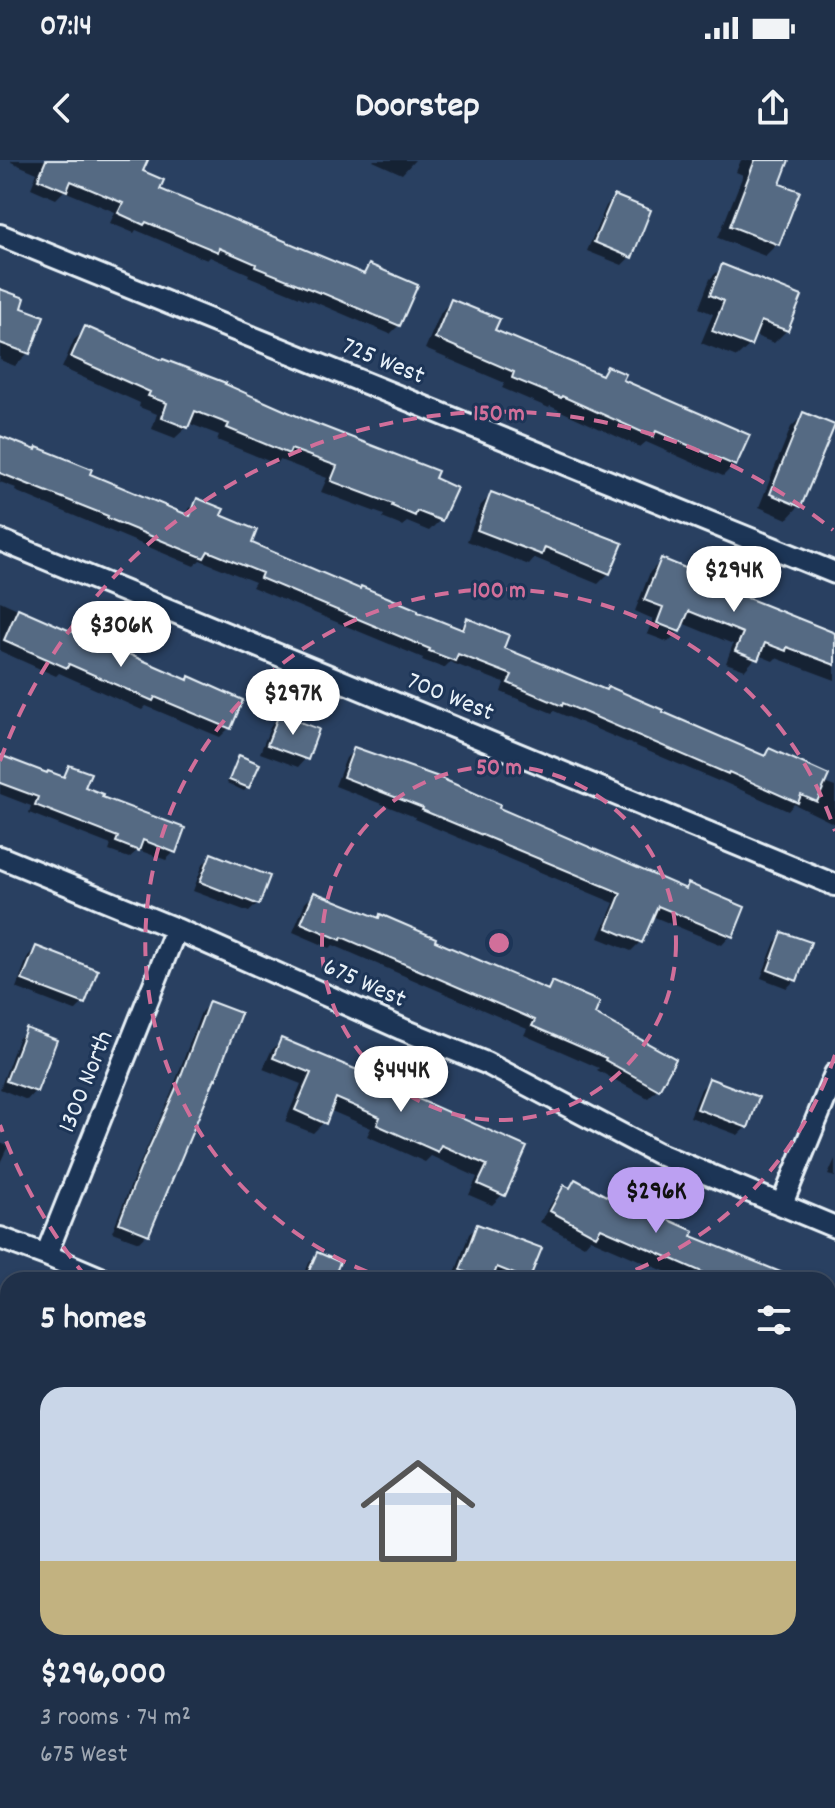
<!DOCTYPE html>
<html lang="en">
<head>
<meta charset="utf-8">
<style>
	body { margin:0; font-family:Dekko,sans-serif; background:#2c3c53; color:#f1f3f6; height:100vh; display:flex; flex-direction:column; font-size:30px; white-space:nowrap }
	* { box-sizing:border-box; margin:0 }
	p { font-size:26px; color:#a1a9b4 }
	.icon { flex:none; width:44px; height:44px; fill:none; stroke:currentColor; stroke-width:2; stroke-linecap:round; stroke-linejoin:round }
	.map { position:relative; flex:1; overflow:hidden }
	.details { position:absolute; left:0px; top:1112px; width:836px; height:536px; display:flex; flex-direction:column; background:#1f3049; border-radius:24px 24px 0 0; box-shadow:0 2px 6px #0004,0 0 0 2px #3c4b61 }
	.details>* { flex:none }
	.price { position:absolute; translate:-50% -68px; padding:0 18px; border-radius:28px; background:#fff; color:#222; font-size:26px; line-height:52px; filter:drop-shadow(0 2px 4px #0008) }
	.price::after { content:''; position:absolute; left:50%; top:48px; width:24px; height:18px; margin-left:-12px; background:inherit; clip-path:polygon(0 0,100% 0,50% 100%) }
	.price.selected { background:#bca0f2; color:#111 }
	ul { padding:0; list-style:none }
	li { display:grid; align-content:center; gap:16px; height:424px; padding:0 40px }
	li span { display:grid; place-items:center; height:248px; border-radius:24px; color:#555 }
	li>.icon { margin-inline-start:auto }
	span .icon { width:144px; height:144px; fill:#fffc; stroke-width:1 }
	li b { font-size:34px }
	h2 { display:flex; justify-content:space-between; align-items:center; height:96px; padding:0 40px; font-size:34px }
	.status { display:flex; justify-content:space-between; align-items:center; height:56px; padding:0 40px; background:#1f3049; direction:ltr }
	.status svg { height:22px; fill:currentColor }
	header { display:flex; justify-content:space-between; align-items:center; height:104px; padding:0 40px; background:#1f3049; font-size:36px; font-weight:700 }
	.map>svg:first-child { display:block }
	.shadow { fill:#0007 }
	.building { fill:#556a83; stroke:#e8f1f8; stroke-width:2 }
	.lines { fill:none; stroke-linecap:round; stroke-linejoin:round }
	.street-casing { stroke:#e8f1f8; stroke-width:26 }
	.street { stroke:#1d3557; stroke-width:20 }
	.ring { fill:none; stroke:#d16f9a; stroke-width:4; stroke-dasharray:14 10 }
	.labels { text-anchor:middle; dominant-baseline:central; stroke-width:6; stroke-linejoin:round; paint-order:stroke }
	.street-label { font-size:26px; fill:#e8f1f8; stroke:#1d3557 }
	.centre { fill:#d16f9a; stroke:#1d3557; stroke-width:4 }
	.ring-label { font-size:24px; text-anchor:middle; font-weight:bold; fill:#d16f9a; stroke:#1d3557; stroke-width:6; stroke-linejoin:round; paint-order:stroke }
</style>
</head>
<body>
<div class="status"><b>07:14</b><svg viewBox="0 0 49 12"><path d="M0 12V9h3v3zM5 12V6h3v6zM10 12V3h3v9zM15 12V0h3v12zM26 1h20v11H26zM47 4h2v5h-2z"/></svg></div>
<header><svg class="icon" aria-label="back" viewBox="0 0 24 24"><path d="M15 5l-7 7 7 7"/></svg>Doorstep<svg class="icon" aria-label="share" viewBox="0 0 24 24"><path d="M12 15V3M7 8l5-5 5 5M5 13v7h14v-7"/></svg></header>
<div class="map">
<svg width="835" height="1648" viewBox="0 0 835 1648">
	<rect width="100%" height="100%" fill="#294061"/>
	<filter id="ink" filterUnits="userSpaceOnUse"><feTurbulence type="fractalNoise" baseFrequency=".0125" numOctaves="2"/><feDisplacementMap in="SourceGraphic" scale="16" xChannelSelector="R" yChannelSelector="G"/><feConvolveMatrix kernelMatrix="1 2 1 2 8 2 1 2 1" color-interpolation-filters="sRGB"/></filter>
	<g filter="url(#ink)">
		<path class="shadow" d="M12,0H140V12L157,30L361,115L369,106L399,165L390,174L310,140L309,141L248,116L249,114L210,97L207,100L136,70L134,73L110,63L115,52L64,31L56,39L31,28L37,13L11,2Z
			M374,0H415L402,14L373,1Z
			M741,0H787L777,25V84L765,96L718,78L743,15L736,12Z
			M614,37L630,97L622,105L587,91L606,46Z
			M723,106L787,170L774,183L753,175L750,185L737,197L701,183L713,154L699,148L710,119Z
			M0,131L19,149L28,193L15,206L0,200Z
			M451,141L492,172L599,216L607,208L621,221L747,276L734,305L723,316L646,282L640,287L550,246L549,248L502,228L505,223L425,189L441,152Z
			M86,169L432,319L440,360L429,371L407,362L402,366L382,358L384,355L321,332L327,318L280,300L276,304L217,280L219,275L188,263L187,267L175,278L152,269L157,254L139,247L140,243L62,208L74,180Z
			M804,254L799,346L787,359L759,347L791,267Z
			M0,278L186,357L189,349L198,340L219,356L249,384L458,470L468,461L502,489L763,597L769,591L824,623L835,627V664L794,644L788,651L719,620L718,621L554,551L552,553L501,532L504,523L450,502L444,508L422,500L423,498L252,427L255,422L200,400L194,406L15,331L16,328L0,322Z
			M492,334L609,413L598,424L535,398L529,405L467,381L481,345Z
			M661,401L718,428L835,475V520L776,498L773,501L758,495L745,510L726,503L733,484L682,463L679,471L668,482L647,474L653,459L635,451L650,412Z
			M0,441L99,486L229,568L220,577L146,546L142,550L59,513L56,516L0,491Z
			M279,556L306,598L298,607L260,593L271,565Z
			M355,589L684,730L688,725L731,775L722,785L652,756L640,782L631,791L599,778L614,743L414,659L415,657L335,626L346,598Z
			M0,597L61,618L70,607L83,628L174,692L166,700L138,690L129,698L109,691L111,685L29,653L31,646L0,634Z
			M240,598L248,627L244,631L227,623L236,601Z
			M211,696L257,744L249,752L193,731L203,704Z
			M314,734L545,831L552,824L592,855L673,899L657,929L648,938L597,910L599,908L524,875L527,869L333,785L330,788L293,772L305,743Z
			M783,774L795,820L787,828L761,818L775,782Z
			M36,788L83,843L75,851L16,828L28,796Z
			M210,843L147,1074L139,1082L112,1072L136,1012L170,936L201,852Z
			M26,871L54,881L35,931L27,940L0,929L18,879Z
			M282,880L524,988L503,1034L492,1045L469,1035L477,1017L431,996L425,1002L367,976L371,968L329,950L324,962L313,973L285,962L301,924L263,909L271,891Z
			M709,921L746,967L738,975L690,957L701,929Z
			M0,983L8,986L0,1003Z
			M835,999V1017L828,1015Z
			M575,1021L639,1056L644,1051L689,1077L798,1120H685L590,1079L584,1086L540,1062L554,1039L565,1027L568,1029Z
			M478,1066L527,1119L526,1120H501L491,1116L490,1120L453,1119L469,1074Z
			M317,1094L331,1120H302L309,1103Z
			M828,1129L835,1132V1211L828,1208Z
			M8,1176V1253L0,1250V1183L4,1184Z
			M828,1358L835,1361V1406L828,1403Z
			M6,1405L8,1406V1454L0,1450V1412Z
			M11,1640H160L179,1648H28Z
			M500,1640H564L578,1648H497Z
			M661,1640H682L679,1648H664L659,1646Z"/>
		<path class="building" d="M46,0H148L143,11L164,20L160,29L364,114L369,104L418,125L400,166L320,132V133L255,107L256,104L219,88L218,92L146,62L144,65L118,53L123,43L71,21L67,31L38,19Z
			M755,0H789L780,24L800,31L779,85L730,66Z
			M614,35L651,50L632,98L594,82Z
			M722,104L802,136L788,171L761,161L751,186L712,171L724,141L710,135Z
			M0,129L25,138L22,148L44,156L30,194L0,183Z
			M451,139L500,159L495,170L602,215L607,206L626,214L623,220L750,275L736,306L656,271L653,277L562,236L561,238L512,218L514,212L435,178Z
			M85,166L162,200L163,199L226,223L225,224L304,259L438,311L435,318L457,328L442,361L417,351L415,356L392,346L393,344L331,321L337,306L291,289L289,294L227,268L229,264L195,251L188,268L162,258L167,243L148,236L150,232L71,197Z
			M803,252L835,265L801,347L770,334Z
			M0,276L36,290L37,287L92,309L90,314L190,356L197,338L224,349L221,355L257,370L252,383L360,429L361,426L418,450V452L463,470L467,458L509,475L504,488L606,530L608,526L663,550V552L765,596L769,588L829,615L817,642L801,635L798,643L729,612L728,614L563,543L562,546L508,523L512,515L458,494L455,501L429,491L430,489L260,418L262,413L208,391L204,398L107,358L108,356L0,313Z
			M491,332L623,383L610,414L545,387L542,395L477,370Z
			M661,398L722,423L720,427L835,473V505L787,487L786,491L765,483L758,500L735,491L743,473L689,451L680,472L657,463L663,447L644,440Z
			M18,448L100,484L101,482L188,520L189,516L243,540L231,569L155,537L153,541L69,504L67,508L4,480Z
			M279,554L319,569L308,600L267,585Z
			M354,587L436,616L500,644L499,648L686,729L688,723L745,747L733,777L658,746L642,783L607,768L621,733L422,650L423,648L343,617Z
			M0,595L47,613L48,611L64,617L69,605L91,613L85,627L103,634L102,637L185,668L176,693L143,680L139,691L116,682L118,677L35,645L38,637L0,623Z
			M239,595L260,604L249,628L229,620Z
			M211,693L270,716L259,745L200,722Z
			M314,732L379,758L380,754L436,778L435,781L548,830L552,821L600,842L595,854L676,899L659,930L605,900L606,898L532,866L535,860L342,777L341,780L301,763Z
			M782,772L811,782L797,821L768,810Z
			M36,786L98,810L85,844L22,820Z
			M209,841L241,853L216,919L215,918L149,1075L119,1063L143,1002L177,926Z
			M26,868L57,880L37,932L6,921Z
			M281,878L367,914L366,916L527,987L505,1036L478,1024L487,1005L441,985L438,992L377,965L380,957L336,938L326,964L295,950L311,913L273,898Z
			M709,918L759,937L748,968L697,949Z
			M575,1019L641,1055L644,1049L694,1071L692,1076L800,1120H707L709,1115L601,1068L596,1076L550,1051L564,1025L570,1028Z
			M477,1064L542,1088L529,1120L497,1107L492,1120H485L460,1110Z
			M317,1092L340,1102L333,1120H305Z"/>
		<g class="lines">
			<defs>
				<path id="street" d="M0,75L835,413
					M0,380L835,725
					M0,697L176,769L402,869L486,903L657,993L835,1067
					M782,1044L835,914
					M0,1078L46,1095L105,1120
					M46,1095L176,769
					M828,1471L835,1474
					M0,1511L8,1514
					M319,1640L339,1648
					M828,1648L835,1631"/>
			</defs>
			<use href="#street" class="street-casing"/>
			<use href="#street" class="street"/>
		</g>
	</g>
	<g class="ring">
		<circle cx="499" cy="783" r="177"/>
		<path d="M835 895A354 354 0 0 1 608 1120M390 1120A354 354 0 1 1 835 671"/>
		<path d="M86 1117A531 531 0 0 1 0 965M0 601A531 531 0 0 1 833 370"/>
	</g>
	<g class="labels">
		<g class="street-label">
			<text transform="translate(383 202) rotate(22)">725 West</text>
			<text transform="translate(450 538) rotate(22)">700 West</text>
			<text transform="translate(364 824) rotate(24)">675 West</text>
			<text transform="translate(87 922) rotate(-68)">1300 North</text>
		</g>
	</g>
	<circle cx="499" cy="783" r="12" class="centre"/>
	<g class="ring-label">
		<text x="499" y="260">150 m</text>
		<text x="499" y="437">100 m</text>
		<text x="499" y="614">50 m</text>
	</g>
</svg>
<b class="price" style="left:734px;top:454px">$294K</b>
<b class="price" style="left:121px;top:509px">$306K</b>
<b class="price" style="left:293px;top:577px">$297K</b>
<b class="price" style="left:401px;top:954px">$444K</b>
<b class="price selected" style="left:656px;top:1075px">$296K</b>
<section class="details">
<h2>5 homes<svg class="icon" aria-label="filters" viewBox="0 0 24 24"><path d="M4 7h16M4 17h16"/><circle cx="9" cy="7" r="2"/><circle cx="15" cy="17" r="2"/></svg></h2>
<ul>
<li><span style="background:linear-gradient(#c9d6e8 70%,#c2b280 0)"><svg class="icon" aria-label="home" viewBox="0 0 24 24"><path d="M3 11l9-7 9 7M6 9v11h12V9"/></svg></span><div><b>$296,000</b><p>3 rooms · 74 m²</p><p>675 West</p></div></li>
</ul>
</section>
</div>
</body>
</html>
